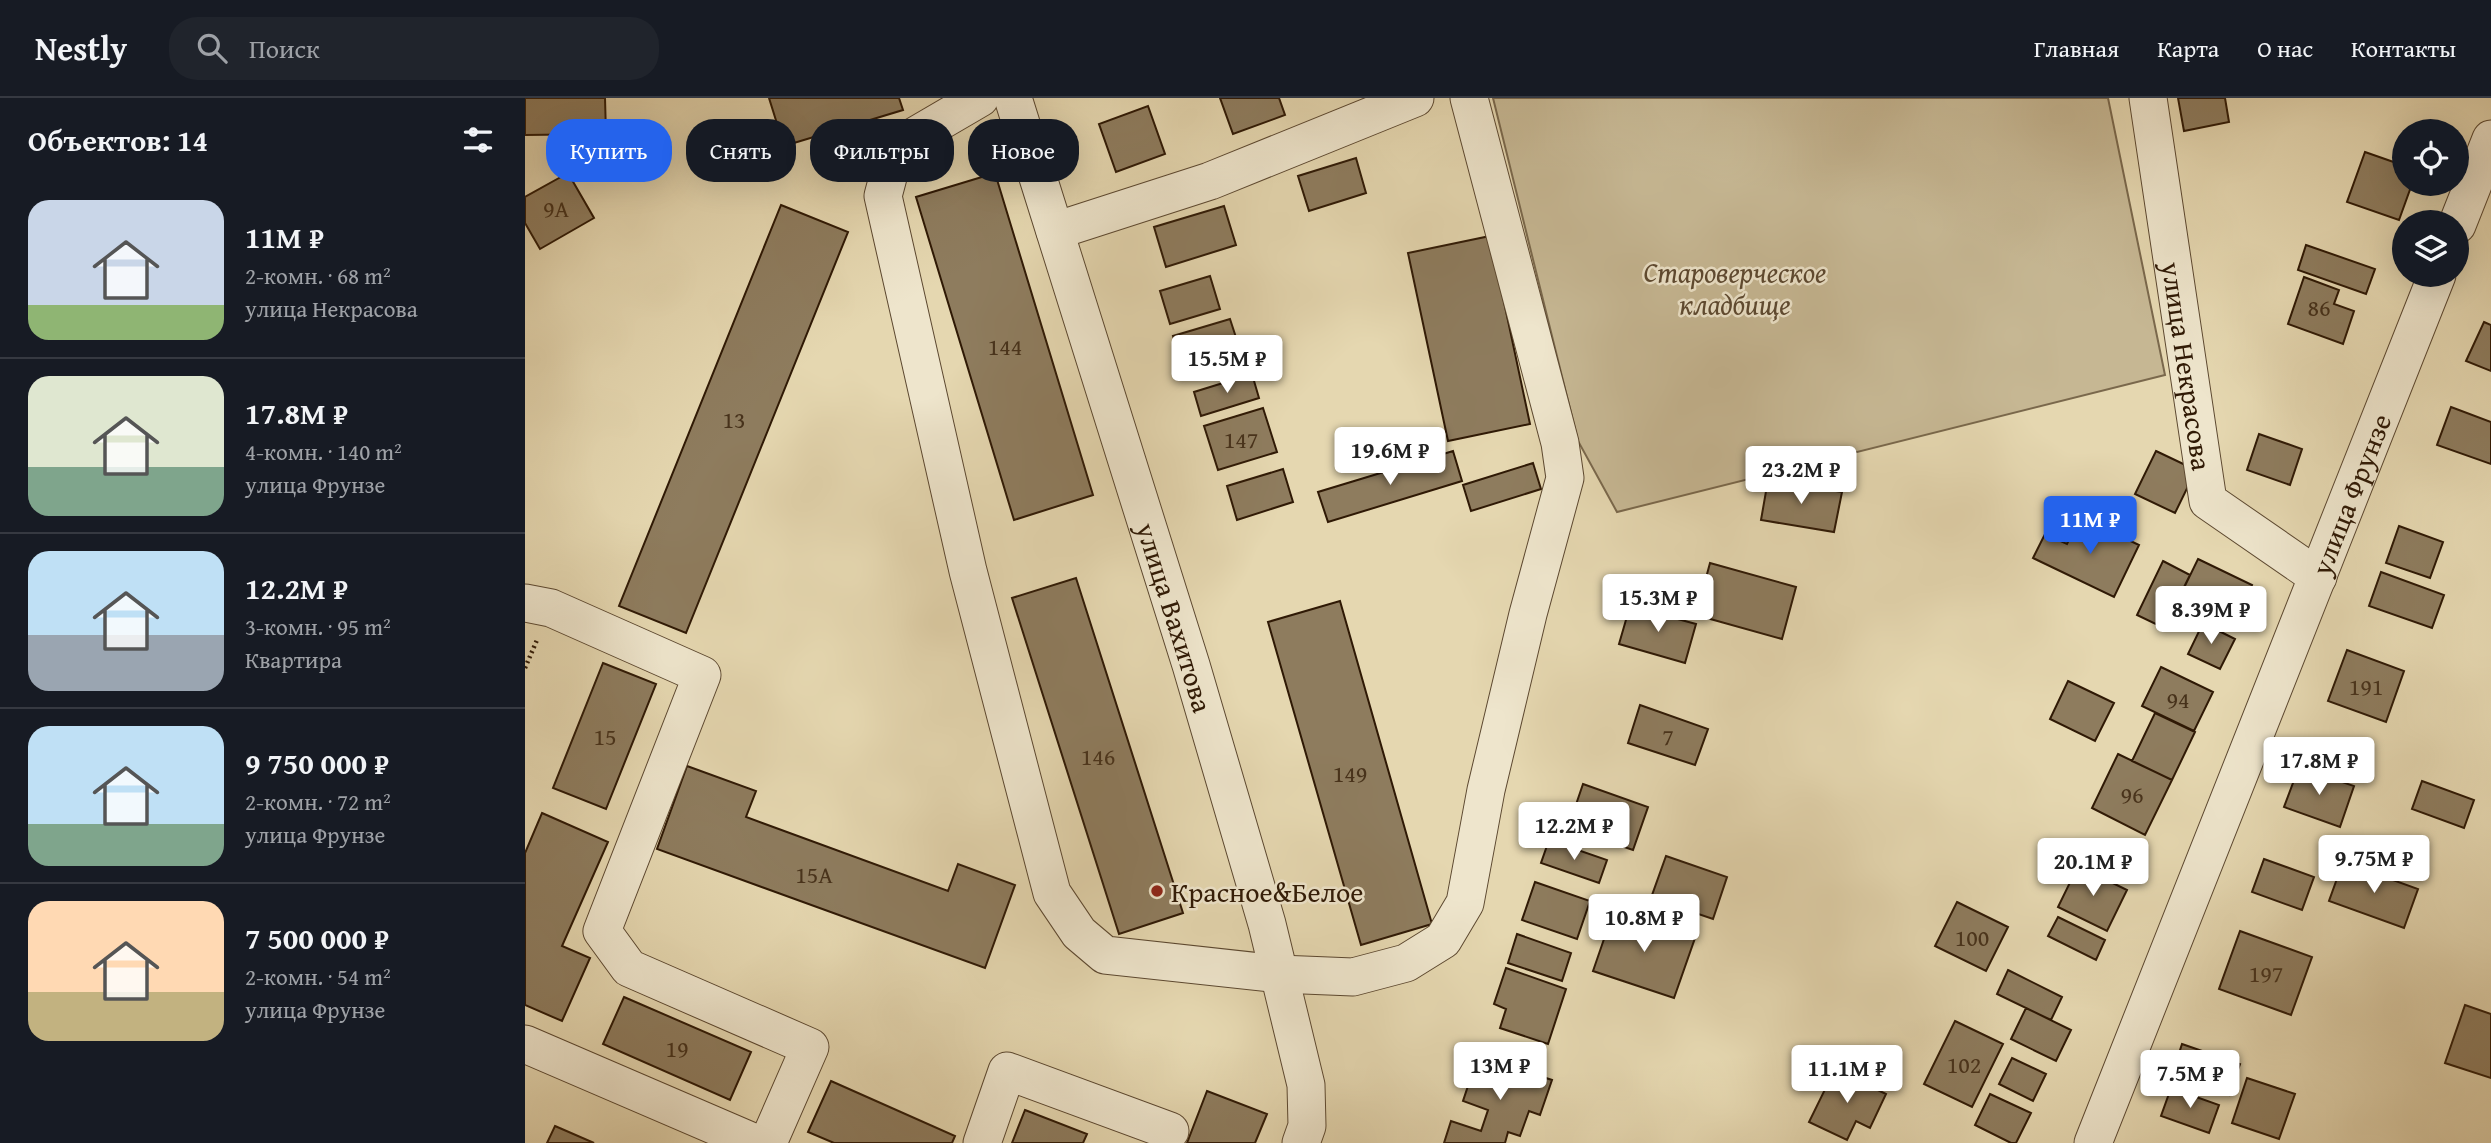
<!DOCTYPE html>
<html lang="ru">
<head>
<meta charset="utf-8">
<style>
	body { margin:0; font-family:"Gentium Book Plus",serif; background:#20242c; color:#f1f3f6; height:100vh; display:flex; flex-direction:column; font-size:26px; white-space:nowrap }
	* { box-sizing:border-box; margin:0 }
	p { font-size:23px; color:#9ea1a6 }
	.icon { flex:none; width:38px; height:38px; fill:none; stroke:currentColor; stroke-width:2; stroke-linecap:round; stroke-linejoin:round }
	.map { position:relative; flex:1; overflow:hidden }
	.details { display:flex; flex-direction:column; background:#171b24; width:525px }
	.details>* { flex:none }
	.guide { position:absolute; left:21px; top:21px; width:665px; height:63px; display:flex; gap:14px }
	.buttons { position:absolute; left:1867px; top:21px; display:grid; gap:14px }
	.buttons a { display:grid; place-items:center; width:77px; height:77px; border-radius:50%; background:#171b24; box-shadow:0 7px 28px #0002; font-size:35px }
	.price { position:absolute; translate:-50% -60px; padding:0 16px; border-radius:7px; background:#fff; color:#222; font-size:23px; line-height:46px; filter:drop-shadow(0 2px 4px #0008) }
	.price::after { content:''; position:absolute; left:50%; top:42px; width:21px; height:16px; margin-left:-10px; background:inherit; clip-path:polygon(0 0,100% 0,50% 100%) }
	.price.on { background:#2563eb; color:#fff }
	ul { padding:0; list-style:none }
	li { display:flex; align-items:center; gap:21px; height:175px; padding:0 28px }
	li+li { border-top:2px solid #363941 }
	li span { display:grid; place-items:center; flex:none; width:196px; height:140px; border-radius:21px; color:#555 }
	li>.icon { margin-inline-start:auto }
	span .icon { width:84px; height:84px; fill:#fffc; stroke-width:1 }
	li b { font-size:30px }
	h2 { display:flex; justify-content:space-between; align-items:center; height:84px; padding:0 28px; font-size:30px }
	.chip { padding:0 24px; border-radius:28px; background:#171b24; box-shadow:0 7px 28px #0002; font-size:24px; line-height:63px }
	.chip.on { background:#2563eb; color:#fff }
	header { display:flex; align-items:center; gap:42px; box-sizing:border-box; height:98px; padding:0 35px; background:#171b24; border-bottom:2px solid #363941 }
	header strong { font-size:33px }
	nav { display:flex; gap:38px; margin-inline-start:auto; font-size:24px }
	.search { width:490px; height:63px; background:#20242c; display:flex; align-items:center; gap:18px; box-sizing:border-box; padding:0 24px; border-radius:28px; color:#9ea1a6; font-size:26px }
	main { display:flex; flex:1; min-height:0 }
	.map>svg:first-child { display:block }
	.green { fill:#c6b793; stroke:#7a684c; stroke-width:2 }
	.building { fill:#8e7c5e; stroke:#2f1905; stroke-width:2 }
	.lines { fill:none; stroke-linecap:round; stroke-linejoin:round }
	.minor-casing { stroke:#5c4830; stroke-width:39 }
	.path { stroke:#2f1905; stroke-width:4.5; stroke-dasharray:2 3.5; stroke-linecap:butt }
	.minor { stroke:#eee5cc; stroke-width:37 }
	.poi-dot { fill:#8f2418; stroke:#eee5cc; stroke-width:2.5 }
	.labels { text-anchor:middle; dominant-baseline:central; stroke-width:5; stroke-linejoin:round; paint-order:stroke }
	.number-label { font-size:24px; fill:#47321b }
	.park-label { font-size:28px; font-style:italic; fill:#5c4830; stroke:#eee5cc }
	.street-label { font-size:28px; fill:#2f1905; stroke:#eee5cc }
	.poi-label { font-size:28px; fill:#2f1905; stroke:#eee5cc; text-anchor:start }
</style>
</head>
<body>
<header>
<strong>Nestly</strong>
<div class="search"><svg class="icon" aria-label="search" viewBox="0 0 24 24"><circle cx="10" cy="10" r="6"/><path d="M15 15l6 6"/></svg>Поиск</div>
<nav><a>Главная</a><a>Карта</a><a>О нас</a><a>Контакты</a></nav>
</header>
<main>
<section class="details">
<h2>Объектов: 14<svg class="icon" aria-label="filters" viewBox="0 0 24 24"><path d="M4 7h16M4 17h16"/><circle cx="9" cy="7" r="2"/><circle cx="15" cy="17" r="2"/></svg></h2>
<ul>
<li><span style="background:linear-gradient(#c9d6e8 75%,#8fb573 0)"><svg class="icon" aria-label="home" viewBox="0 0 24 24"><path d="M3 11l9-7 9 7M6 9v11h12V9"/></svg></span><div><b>11M ₽</b><p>2-комн. · 68 m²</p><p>улица Некрасова</p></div></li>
<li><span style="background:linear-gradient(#dfe7d0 65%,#7fa58c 0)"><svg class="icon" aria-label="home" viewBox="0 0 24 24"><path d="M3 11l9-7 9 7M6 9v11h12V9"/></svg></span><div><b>17.8M ₽</b><p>4-комн. · 140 m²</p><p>улица Фрунзе</p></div></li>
<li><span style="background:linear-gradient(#bfe0f5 60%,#9aa5b1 0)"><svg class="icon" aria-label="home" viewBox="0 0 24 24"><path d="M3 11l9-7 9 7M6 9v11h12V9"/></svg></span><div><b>12.2M ₽</b><p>3-комн. · 95 m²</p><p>Квартира</p></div></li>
<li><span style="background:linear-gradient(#bfe0f5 70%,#7fa58c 0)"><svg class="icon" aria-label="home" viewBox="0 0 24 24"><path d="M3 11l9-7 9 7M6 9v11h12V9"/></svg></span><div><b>9 750 000 ₽</b><p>2-комн. · 72 m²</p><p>улица Фрунзе</p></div></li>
<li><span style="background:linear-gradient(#ffd9b3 65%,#c2b280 0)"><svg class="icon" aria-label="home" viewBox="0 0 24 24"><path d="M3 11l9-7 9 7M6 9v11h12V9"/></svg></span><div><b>7 500 000 ₽</b><p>2-комн. · 54 m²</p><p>улица Фрунзе</p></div></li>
</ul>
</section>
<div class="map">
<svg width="1966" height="1045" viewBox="0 0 1966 1045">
	<rect width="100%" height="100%" fill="#e5d7b0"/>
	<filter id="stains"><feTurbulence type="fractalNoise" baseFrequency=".00286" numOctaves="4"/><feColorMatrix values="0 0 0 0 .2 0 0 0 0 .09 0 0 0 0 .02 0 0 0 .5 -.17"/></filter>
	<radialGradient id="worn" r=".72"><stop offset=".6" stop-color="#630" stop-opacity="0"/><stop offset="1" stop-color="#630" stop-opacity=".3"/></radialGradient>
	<path class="green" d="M968,0H1583L1640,277L1092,414L1053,343Z"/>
	<path class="building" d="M0,0H80L81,36L0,37Z
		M244,0H374L378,12L259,48Z
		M695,0H754L760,17L708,36Z
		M1653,0H1700L1704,24L1659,33Z
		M623,8L640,56L591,74L574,26Z
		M1840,54L1880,68V86H1887L1874,122L1822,104Z
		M831,60L841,95L784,113L773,78Z
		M43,75L69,120L15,151L0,125V99Z
		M470,75L568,397L489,422L391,99Z
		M256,107L323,134L161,535L94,508Z
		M699,108L711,147L641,169L629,129Z
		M965,138L1005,326L923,343L883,155Z
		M1781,147L1850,171L1841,196L1773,172Z
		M685,178L695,211L645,226L635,193Z
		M1779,179L1814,192L1809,206L1829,213L1818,246L1763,226Z
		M705,221L719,264L661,281L648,238Z
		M1959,224L1966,227V273L1941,263Z
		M727,276L734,300L676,318L669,294Z
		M1926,309L1966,324V366L1912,347Z
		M738,310L752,354L693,372L679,328Z
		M1734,336L1777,351L1765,387L1722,372Z
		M928,353L937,383L803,424L793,394Z
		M1631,353L1671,372L1650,415L1610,396Z
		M1008,365L1016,391L946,413L938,387Z
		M758,371L768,404L712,422L702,388Z
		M1243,382L1317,394L1309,434L1236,422Z
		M1555,419L1614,447L1589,499L1508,460L1520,436L1542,446Z
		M1874,428L1918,444L1905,480L1861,465Z
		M1673,461L1727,487L1708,526L1654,500Z
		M1638,463L1665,477L1639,530L1612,517Z
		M1185,465L1271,489L1257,541L1171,517Z
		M1856,474L1919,497L1907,530L1844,508Z
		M551,480L658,815L594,836L487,500Z
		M815,503L907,826L836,847L743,524Z
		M1105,508L1171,526L1160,565L1094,546Z
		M1678,525L1710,541L1695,571L1663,556Z
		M1822,552L1879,573L1861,624L1803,603Z
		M78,565L131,586L81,711L28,690Z
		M1636,569L1688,594L1669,633L1617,608Z
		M1543,583L1589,605L1570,643L1525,621Z
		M1115,607L1183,631L1170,667L1103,645Z
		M1630,615L1670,634L1647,682L1607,663Z
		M1593,656L1647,682L1620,737L1567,710Z
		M162,668L231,693L221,719L423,793L433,766L490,787L460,870L132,751Z
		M1774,669L1829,688L1815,729L1759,709Z
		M1897,683L1949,702L1939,730L1887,711Z
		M1058,686L1123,709L1108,752L1043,730Z
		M17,715L83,744L37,848L65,860L37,923L0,907V755Z
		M1024,742L1082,762L1074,785L1016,765Z
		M1141,758L1202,779L1188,821L1126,800Z
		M1739,761L1789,779L1777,812L1727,794Z
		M1818,764L1893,791L1879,830L1804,803Z
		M1553,768L1602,792L1582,833L1533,809Z
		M1010,784L1065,803L1052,841L997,822Z
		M1432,804L1483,829L1461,873L1410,848Z
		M1089,812L1170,840L1149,900L1068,873Z
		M1533,819L1580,842L1571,862L1523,838Z
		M1715,833L1787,859L1766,917L1694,891Z
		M992,836L1046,855L1037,883L983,865Z
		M981,870L1041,891L1023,946L975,930L981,911L969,906Z
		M1483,872L1537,899L1526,922L1472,896Z
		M99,899L226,954L205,1002L78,946Z
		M1940,907L1966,916V980L1920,965Z
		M1501,910L1546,932L1531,963L1486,941Z
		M1430,923L1478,946L1447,1009L1399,986Z
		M1657,946L1715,966L1704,997L1647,977Z
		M953,958L1027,982L1015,1017L1004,1013L995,1038L983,1034L980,1045H919L926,1023L956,1033L963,1012L938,1003Z
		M1487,960L1521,976L1508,1003L1474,986Z
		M1310,971L1361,996L1345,1030L1331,1023L1322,1042L1284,1024Z
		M1722,980L1770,996L1754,1041L1707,1025Z
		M306,983L430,1038L427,1045H309L283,1034Z
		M1646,990L1694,1007L1684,1035L1636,1018Z
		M682,993L742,1016L730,1045H662Z
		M1465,996L1506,1015L1491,1045H1486L1450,1027Z
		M500,1012L562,1036L558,1045H487Z
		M30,1028L69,1045H22Z"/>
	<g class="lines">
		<defs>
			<g id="minor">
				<path d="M455,0L371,49L358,98L443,473L527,795L554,835L580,857L754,876L828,879L881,865L918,842L940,805L961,692L1003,516L1040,380L1035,345L944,0"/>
				<path id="s1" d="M488,0L666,567L742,826L781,987L782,1028L776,1045"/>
				<path id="s2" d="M1623,0L1683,403L1793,479"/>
				<path d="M1932,127L1966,41"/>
				<path d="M530,133L685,83L890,0"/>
				<path d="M0,505L26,510L177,577L77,833L104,870L285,949L243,1045"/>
				<path d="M0,946L230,1045"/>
				<path d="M457,1045L482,973L645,1033"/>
				<path id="s3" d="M1568,1045L1912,177"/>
			</g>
		</defs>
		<use href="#minor" class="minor-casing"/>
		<path class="path" d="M0,570L12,542"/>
		<use href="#minor" class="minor"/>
	</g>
	<circle class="poi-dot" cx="632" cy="793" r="7"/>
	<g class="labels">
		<g class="number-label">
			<text x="31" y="110">9А</text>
			<text x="1794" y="209">86</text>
			<text x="480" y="248">144</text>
			<text x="209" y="321">13</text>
			<text x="716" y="341">147</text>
			<text x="1841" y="588">191</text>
			<text x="1653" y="601">94</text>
			<text x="80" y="638">15</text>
			<text x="1143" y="638">7</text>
			<text x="573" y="658">146</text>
			<text x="825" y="675">149</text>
			<text x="1607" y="696">96</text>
			<text x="289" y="776">15А</text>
			<text x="1447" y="839">100</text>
			<text x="1741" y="875">197</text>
			<text x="152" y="950">19</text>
			<text x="1439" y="966">102</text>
		</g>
		<g class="park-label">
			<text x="1210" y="173">Староверческое<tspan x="1210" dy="32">кладбище</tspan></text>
		</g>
		<g class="street-label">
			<text stroke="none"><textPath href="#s2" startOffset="271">улица Некрасова</textPath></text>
			<text stroke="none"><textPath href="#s3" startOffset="698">улица Фрунзе</textPath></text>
			<text stroke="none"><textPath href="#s1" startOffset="544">улица Вахитова</textPath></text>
		</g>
		<g class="poi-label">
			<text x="646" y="793">Красное&amp;Белое</text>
		</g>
	</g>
	<rect width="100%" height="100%" filter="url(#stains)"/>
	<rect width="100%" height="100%" fill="url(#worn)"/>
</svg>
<div class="buttons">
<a><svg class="icon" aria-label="locate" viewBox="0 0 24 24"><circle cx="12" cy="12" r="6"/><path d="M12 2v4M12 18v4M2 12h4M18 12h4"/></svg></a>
<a><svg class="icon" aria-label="layers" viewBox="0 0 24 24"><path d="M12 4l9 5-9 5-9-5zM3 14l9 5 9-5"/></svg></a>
</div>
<b class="price" style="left:702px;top:297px">15.5M ₽</b>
<b class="price" style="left:865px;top:389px">19.6M ₽</b>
<b class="price" style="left:1276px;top:408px">23.2M ₽</b>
<b class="price on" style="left:1565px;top:458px">11M ₽</b>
<b class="price" style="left:1133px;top:536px">15.3M ₽</b>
<b class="price" style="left:1686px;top:548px">8.39M ₽</b>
<b class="price" style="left:1794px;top:699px">17.8M ₽</b>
<b class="price" style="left:1049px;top:764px">12.2M ₽</b>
<b class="price" style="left:1849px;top:797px">9.75M ₽</b>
<b class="price" style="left:1568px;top:800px">20.1M ₽</b>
<b class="price" style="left:1119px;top:856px">10.8M ₽</b>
<b class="price" style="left:975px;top:1004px">13M ₽</b>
<b class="price" style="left:1322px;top:1007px">11.1M ₽</b>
<b class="price" style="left:1665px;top:1012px">7.5M ₽</b>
<div class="guide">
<a class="chip on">Купить</a>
<a class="chip">Снять</a>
<a class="chip">Фильтры</a>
<a class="chip">Новое</a>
</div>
</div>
</main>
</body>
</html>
